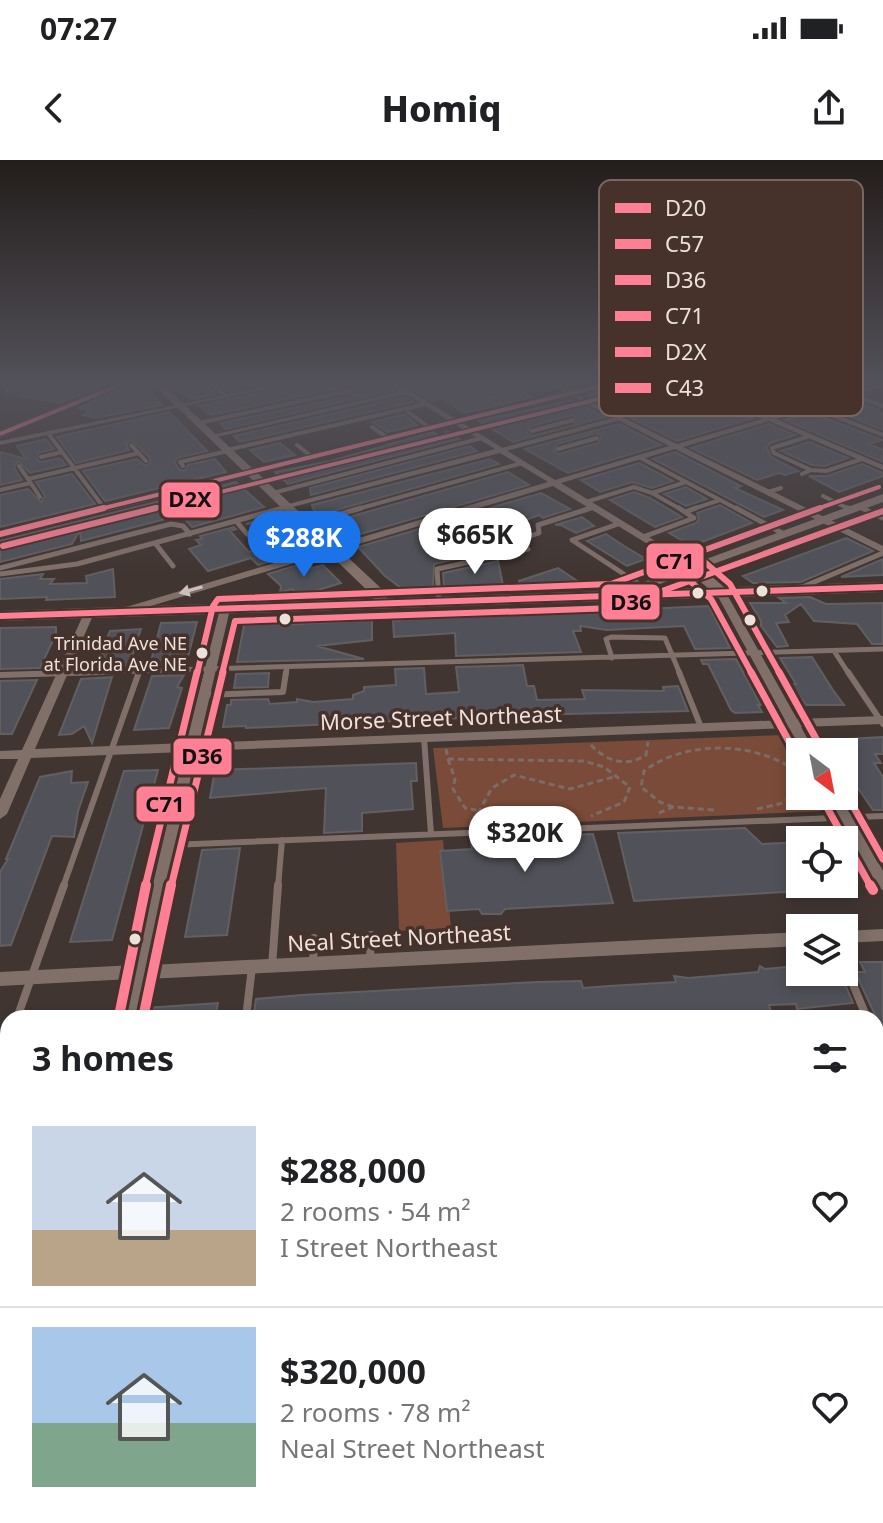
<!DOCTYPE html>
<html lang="en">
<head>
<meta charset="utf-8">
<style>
	body { margin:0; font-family:"Noto Sans",sans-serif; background:#f2f2f2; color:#202124; height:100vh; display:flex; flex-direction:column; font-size:30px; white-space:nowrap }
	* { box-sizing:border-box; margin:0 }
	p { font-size:26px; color:#757577 }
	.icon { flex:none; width:44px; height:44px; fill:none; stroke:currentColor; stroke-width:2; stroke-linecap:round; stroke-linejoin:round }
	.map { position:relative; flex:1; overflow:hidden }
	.sheet { position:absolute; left:0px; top:850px; width:884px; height:514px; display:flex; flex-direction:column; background:#fff; border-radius:24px 24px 0 0; box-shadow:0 4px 12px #0003 }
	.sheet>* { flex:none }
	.needle { width:52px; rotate:148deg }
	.fabs { position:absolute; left:786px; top:578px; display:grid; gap:16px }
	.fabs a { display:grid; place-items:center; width:72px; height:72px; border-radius:0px; background:#fff; box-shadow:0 4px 12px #0003; font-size:40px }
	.price { position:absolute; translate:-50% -68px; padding:0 18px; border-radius:28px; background:#fff; color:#222; font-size:26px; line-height:52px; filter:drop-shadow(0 2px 4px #0008) }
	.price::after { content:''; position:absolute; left:50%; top:48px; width:24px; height:18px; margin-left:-12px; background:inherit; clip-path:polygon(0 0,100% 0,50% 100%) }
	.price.active { background:#1a73e8; color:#fff }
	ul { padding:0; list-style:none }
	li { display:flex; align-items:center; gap:24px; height:200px; padding:0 32px }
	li+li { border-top:2px solid #e0e0e0 }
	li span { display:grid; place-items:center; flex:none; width:224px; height:160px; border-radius:0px; color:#555 }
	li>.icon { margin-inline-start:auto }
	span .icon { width:96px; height:96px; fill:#fffc; stroke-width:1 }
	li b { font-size:34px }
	h2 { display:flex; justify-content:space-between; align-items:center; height:96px; padding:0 32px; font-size:34px }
	.status { display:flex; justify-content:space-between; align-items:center; height:56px; padding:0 40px; background:#fff; direction:ltr }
	.status svg { height:22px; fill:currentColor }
	header { display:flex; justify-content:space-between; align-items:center; height:104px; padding:0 32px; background:#fff; font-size:36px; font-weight:800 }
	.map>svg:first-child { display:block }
	.green { fill:#7a4b38 }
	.building { fill:#515259; stroke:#615f60; stroke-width:2; fill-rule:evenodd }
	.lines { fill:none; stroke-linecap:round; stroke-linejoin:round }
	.path { stroke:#7a6d68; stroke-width:3; stroke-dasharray:6 4; stroke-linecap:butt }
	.lane-far4 { stroke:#81706a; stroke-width:4 }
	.lane-far3 { stroke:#81706a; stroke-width:5 }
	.lane-far2 { stroke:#81706a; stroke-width:6 }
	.lane-far1 { stroke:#81706a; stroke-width:8 }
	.lane { stroke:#81706a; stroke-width:11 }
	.street { fill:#81706a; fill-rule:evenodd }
	.secondary { fill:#85716b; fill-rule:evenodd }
	.primary { fill:#81716c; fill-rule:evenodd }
	.bus-1-far1-casing { stroke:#46322b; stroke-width:7 }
	.bus-1-casing { stroke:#46322b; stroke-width:10 }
	.bus-2-casing { stroke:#46322b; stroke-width:10 }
	.bus-3-far2-casing { stroke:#46322b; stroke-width:10 }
	.bus-3-far1-casing { stroke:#46322b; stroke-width:13 }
	.bus-3-casing { stroke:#46322b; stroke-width:16 }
	.bus-4-far3-casing { stroke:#46322b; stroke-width:7 }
	.bus-4-far2-casing { stroke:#46322b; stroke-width:10 }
	.bus-4-far1-casing { stroke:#46322b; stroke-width:13 }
	.bus-4-casing { stroke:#46322b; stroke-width:16 }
	.bus-5-far1-casing { stroke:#46322b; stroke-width:7 }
	.bus-5-casing { stroke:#46322b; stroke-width:10 }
	.bus-6-casing { stroke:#46322b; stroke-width:7 }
	.bus-1-far1 { stroke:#ff8094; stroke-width:4 }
	.bus-1 { stroke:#ff8094; stroke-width:6 }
	.bus-2 { stroke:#ff8094; stroke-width:6 }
	.bus-3-far2 { stroke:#ff8094; stroke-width:6 }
	.bus-3-far1 { stroke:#ff8094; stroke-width:7 }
	.bus-3 { stroke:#ff8094; stroke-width:10 }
	.bus-4-far3 { stroke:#ff8094; stroke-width:4 }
	.bus-4-far2 { stroke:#ff8094; stroke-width:6 }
	.bus-4-far1 { stroke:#ff8094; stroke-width:7 }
	.bus-4 { stroke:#ff8094; stroke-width:10 }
	.bus-5-far1 { stroke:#ff8094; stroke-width:4 }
	.bus-5 { stroke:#ff8094; stroke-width:6 }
	.bus-6 { stroke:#ff8094; stroke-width:4 }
	.oneway { fill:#cdbfba }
	.bus-dot { fill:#ede1dc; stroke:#46322b; stroke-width:3 }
	.labels { text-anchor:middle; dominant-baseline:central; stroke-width:7; stroke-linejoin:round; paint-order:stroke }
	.far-bus-label { font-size:18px; fill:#ede1dc; stroke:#46322b; text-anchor:end }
	.street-label { font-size:22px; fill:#ede1dc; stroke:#46322b }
	.key { fill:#46322b; stroke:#786760; stroke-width:2 }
	.key-label { font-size:22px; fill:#ede1dc }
	.line-badge { stroke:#46322b; stroke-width:3 }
	.pale-badge-label { font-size:22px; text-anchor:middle; font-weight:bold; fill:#111 }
</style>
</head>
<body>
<div class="status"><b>07:27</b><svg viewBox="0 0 49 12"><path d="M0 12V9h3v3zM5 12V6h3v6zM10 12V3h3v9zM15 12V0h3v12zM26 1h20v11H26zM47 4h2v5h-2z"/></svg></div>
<header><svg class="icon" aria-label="back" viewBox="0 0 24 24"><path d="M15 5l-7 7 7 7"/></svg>Homiq<svg class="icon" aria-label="share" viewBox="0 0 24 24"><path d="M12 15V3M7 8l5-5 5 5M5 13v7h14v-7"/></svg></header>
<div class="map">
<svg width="883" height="1363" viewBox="0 0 883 1363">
	<rect width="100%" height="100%" fill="#403531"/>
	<path class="green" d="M785,575L800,603V636H817L826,651L443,668L433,588Z
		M443,680L451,768L399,771L396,683Z"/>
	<path class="building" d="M32,224H107L60,243L21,236V231Z
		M130,224H140L162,245L96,258L83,255L91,251L79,248Z
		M173,224H206L215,234L191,239Z
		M292,224H360L211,255L199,246L290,227Z
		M387,224L394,230L226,269L220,263L383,229Z
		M403,224H472L475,228L493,237L497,235L498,230L487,224H507L532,237L465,253L442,238L432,241Z
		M616,224H646L648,228L667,236L672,230L662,224H682L753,258L677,281L587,236Z
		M405,237L413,242L240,282L234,276Z
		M572,240L605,257L513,282L479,261ZM572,255L578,259L574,265L533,276L527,273L531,266Z
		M851,240L879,250L876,251L883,254V270L826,247Z
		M169,252L207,291L177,298L175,303L179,309L184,311L188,305L215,299L226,312L105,341L83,311L137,299L146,306L150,303V298L131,280L126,284L129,290L76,303L57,277Z
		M810,252L882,280L869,284L883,290V302L785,260Z
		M404,254L417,265L388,272L372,262Z
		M619,264L661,285L568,313L525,289ZM596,273L602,276L598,283L559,294L554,291L557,284Z
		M769,264L795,275L770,283L767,288L771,297L798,311L785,315L779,313L757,320L691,288Z
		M446,271L459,279L288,324L275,312L331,301L433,272L442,278Z
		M46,279L54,289L38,293L37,300L41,302L60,298L66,305L30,313L18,301L14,307L22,320L0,325V292L26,299L17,286Z
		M809,282L848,298L825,306L812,305L781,291Z
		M280,283L295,295L264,302L250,290Z
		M470,286L477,291L311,335L310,328Z
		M675,292L741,326L735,328L783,350L764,357L653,299Z
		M490,299L499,304L319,355L313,349L312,345Z
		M639,303L673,321L652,328L632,322L600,332L581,320Z
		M862,304L883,313V316L839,332L809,316H827Z
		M508,312L529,325L347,378L328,363Z
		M72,314L95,344L0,367V335L28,329L41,342L45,336L36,322Z
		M236,322L264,347L192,367L183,357L169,358L81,381L80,370L72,384L0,402V381Z
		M686,327L707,339L686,346L664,334Z
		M634,332L650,338L682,357L655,367L610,340Z
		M541,333L570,349L543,358L539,355L492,373L511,381L499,386L501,388L496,390L434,404L433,430L405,431L385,416L358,387Z
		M720,345L752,363L699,383L688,384L669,373L696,363L699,359L697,353Z
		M274,356L302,384L292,387L298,393L258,405L251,398L208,411L189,389L201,385L196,380L202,379L200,376L234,367L236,369L230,371L249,392L278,384L258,363L246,364Z
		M582,357L594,366L576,373L561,365H555Z
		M606,374L624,386L646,399L627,406L587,381Z
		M846,378L873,391L801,422L753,423L743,416Z
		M883,399V415L841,417Z
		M498,401L503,425L444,426L443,413Z
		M307,402L312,408L323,405L341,423L299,436L292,429L280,433L281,426L268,414Z
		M558,408L579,422L520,424L519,421Z
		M113,409L115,437L46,440L47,437L0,439V419L43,414L40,419H54L50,424L87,423L86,416Z
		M810,437L826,444L883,443V484H872L857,464L814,461L801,444L785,455L789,462L776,463L788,486L777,487L761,466V461L750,443H786L779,438Z
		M709,446L730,488L695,489L684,466L607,470L580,466L581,471H573L581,492L456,496L455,473L394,477L393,460L399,461L405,457L443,458Z
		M280,458L279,465L372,460V480L317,486L364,499L237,502L245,460Z
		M197,462L186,504L150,505L161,463Z
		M56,467V474L40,508L0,509V468Z
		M141,469L129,506H96L110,471Z
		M812,497L833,530L844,545H806L791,524H796L780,498Z
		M736,499L761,545H758L762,552L735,553L731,550L708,504H703L701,500Z
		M523,505L527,526H534L537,540L585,539L582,530L664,531L663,527L678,526L688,551L528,555L246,568V566L223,567L227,545H231V540L268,539L270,544L297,542V539L313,542L353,539V535L364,531V527L396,525L395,509L424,508L426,534L459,532L456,507Z
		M269,513L268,527L234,528L236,514Z
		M184,515L177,527L182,528L169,568L134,570L152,516Z
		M112,517L92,583L84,566L72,574L59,575L81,519Z
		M37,520L12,574H0V521Z
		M883,577V594H875L881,603H874L883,617V650H873L844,608V592H818L813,581Z
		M416,603L417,621H411L413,649L362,653V671L324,673L326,628L210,638L215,610Z
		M158,610L112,780L70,782L124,611Z
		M72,611L71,623L88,622L78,651L74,677L52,676L11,785L0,786V712L8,699H6L40,617Z
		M745,668L762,684L800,682V734L784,732L634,741L618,673Z
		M593,674L613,743L505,749L501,754H482L479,749L447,751L440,691L472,689L471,683L490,684L488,678Z
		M240,688L227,775L185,777L202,690Z
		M860,802H883V872L855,812H865Z
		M760,806L765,809L797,806L800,812H840L853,843L797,849L796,844L769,845L771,852L669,858H253L256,839L302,835L537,822L581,821L583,828L609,826L676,822L674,816L688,818L758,812Z
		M218,843L215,858H145V848Z"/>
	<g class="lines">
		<path class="path" d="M591,585C606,601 626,608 646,595L648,582
			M446,589L448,599L584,601L604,607L630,627L624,642L591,656
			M448,599L455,619L453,629L465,648L516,658
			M673,647L660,642L641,627L644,611C687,579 758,581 800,614
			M757,649L783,643L800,630
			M478,653L492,628L514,615L570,629L617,616
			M659,653L673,647L714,650"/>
		<path class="lane-far4" d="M211,224L226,236
			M477,224L493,232
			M651,224L667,231
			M754,224L769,230
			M7,231L27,224
			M811,247L883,275
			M408,252L430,268
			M198,263L382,224
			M372,267L388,278
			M532,271L573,260
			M48,273L104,348
			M131,285L146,301
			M297,285L312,297
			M558,289L597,278
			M227,290L426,244
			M502,290L620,258
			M41,297L62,292
			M639,297L739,350
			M19,306L28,319
			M183,306L180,302L228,291
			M811,310L826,311L862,299
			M802,314L811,310L774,293L772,288L810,276
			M0,330L30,323
			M768,332L781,328
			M273,333L482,278
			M823,336L851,350
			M40,337L28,319L139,293
			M586,342L634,327L652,333
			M859,347L866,350
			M276,350L288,347
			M354,350L522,303
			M584,350L595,347
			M682,350L652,333L686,322
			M690,350L720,340"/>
		<path class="lane-far3" d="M679,348L685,352L696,348
			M736,348L784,374
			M848,348L851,350
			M862,348L883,358
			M236,361L247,374
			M621,363L572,380L642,426
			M306,364L361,348
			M643,377L694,358L685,352
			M155,383L173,406
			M0,408L171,364L183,366L190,374
			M0,414L77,404L283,348
			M800,428L883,393
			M439,441L437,409L528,389L516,381L539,373L538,365L591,348
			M834,491L849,514
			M612,498L606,479L611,477L665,478L680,514
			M33,514L883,489
			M138,514L139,511
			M286,514L287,508"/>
		<path class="lane-far2" d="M679,512L701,567
			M848,512L883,564
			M0,515L101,512
			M205,535L283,532L286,512
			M424,578L431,674
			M170,685L883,656
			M63,727L139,512
			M278,727L282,680"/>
		<path class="lane-far1" d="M370,801L371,775
			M844,803L867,858
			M313,804L314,778
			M272,806L278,725
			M17,858L64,725
			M246,858L252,807
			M0,909L8,885
			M876,936H883"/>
		<path class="lane" d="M876,1347L883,1346
			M183,1363L184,1356
			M681,1363L765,1356"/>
		<path class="street" d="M279,224H289L0,285V281Z
			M391,224H398L410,231L555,320L669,286L548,224H555L677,284L762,259L685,224H693L770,256L845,234L821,224H829L852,232L883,224V227L858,234L883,244V248L851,237L776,259L883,305V310L769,261L683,287L883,386V393L675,289L561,323L696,406V410H690L553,326L124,454H116V450L548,322L500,293L285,349V345L495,289L406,234L212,278L208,276L401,231Z
			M720,428L725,431L797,559L883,556V564L801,567L815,592H803L789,568L197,591L150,805L800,772V786L147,819L139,858H123L131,819L0,826V812L134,805L184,592L31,598L7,654L0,659V639L18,599H0V591L22,590L85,451H93L94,453L35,589L186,583L220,449L225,446L230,449L199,583L785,560L715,431Z
			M827,636H841L883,711V730L878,728Z
			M883,769V781L844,783V771Z
			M883,1151V1173L876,1174V1152Z
			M8,1211V1233L0,1234V1212Z
			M8,1348V1356H29L27,1363H3Z"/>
		<path class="secondary" d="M153,224H162L384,431L389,443L387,446H377L372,435Z
			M883,334V342L702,408L725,428V434H715L690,413L618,439H608L606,436Z"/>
		<path class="primary" d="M114,224H127L0,278V270Z
			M597,224H613L0,378V370Z
			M883,422V432L0,461V451Z"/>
		<defs>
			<path id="bus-1-far1" d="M96,350L608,224"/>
			<path id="bus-1" d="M0,374L104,348"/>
			<path id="bus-2" d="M0,456L883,427"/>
			<path id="bus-3-far2" d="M685,417L711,439L752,514
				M222,514L235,461L615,448L883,351"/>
			<path id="bus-3-far1" d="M751,512L798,598
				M824,642L871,727
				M171,727L223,512"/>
			<path id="bus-3" d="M870,725L873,730
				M143,858L171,725"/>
			<path id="bus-4-far3" d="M814,350L879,327"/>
			<path id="bus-4-far2" d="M701,399L730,424L780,514
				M197,514L213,446L218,439L611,424L820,348"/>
			<path id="bus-4-far1" d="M779,512L820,586
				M844,630L883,699
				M145,727L197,512"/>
			<path id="bus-4" d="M119,856L146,725"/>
			<path id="bus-5-far1" d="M147,350L611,236"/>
			<path id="bus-5" d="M3,386L156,348"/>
			<path id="bus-6" d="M0,274L122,224"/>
		</defs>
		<use href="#bus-1-far1" class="bus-1-far1-casing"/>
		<use href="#bus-1" class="bus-1-casing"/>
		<use href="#bus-2" class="bus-2-casing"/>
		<use href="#bus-3-far2" class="bus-3-far2-casing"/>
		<use href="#bus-3-far1" class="bus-3-far1-casing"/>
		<use href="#bus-3" class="bus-3-casing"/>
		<use href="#bus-4-far3" class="bus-4-far3-casing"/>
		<use href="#bus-4-far2" class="bus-4-far2-casing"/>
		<use href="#bus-4-far1" class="bus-4-far1-casing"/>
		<use href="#bus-4" class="bus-4-casing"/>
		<use href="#bus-5-far1" class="bus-5-far1-casing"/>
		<use href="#bus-5" class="bus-5-casing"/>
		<use href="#bus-6" class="bus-6-casing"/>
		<use href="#bus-1-far1" class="bus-1-far1"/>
		<use href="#bus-1" class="bus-1"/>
		<use href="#bus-2" class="bus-2"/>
		<use href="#bus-3-far2" class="bus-3-far2"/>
		<use href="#bus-3-far1" class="bus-3-far1"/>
		<use href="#bus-3" class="bus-3"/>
		<use href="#bus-4-far3" class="bus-4-far3"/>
		<use href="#bus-4-far2" class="bus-4-far2"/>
		<use href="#bus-4-far1" class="bus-4-far1"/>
		<use href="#bus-4" class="bus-4"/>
		<use href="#bus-5-far1" class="bus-5-far1"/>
		<use href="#bus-5" class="bus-5"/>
		<use href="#bus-6" class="bus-6"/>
	</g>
	<defs><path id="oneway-solid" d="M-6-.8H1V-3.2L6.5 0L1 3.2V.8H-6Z" transform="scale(2)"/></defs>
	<use class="oneway" href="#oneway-solid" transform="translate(191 430) rotate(164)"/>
	<linearGradient id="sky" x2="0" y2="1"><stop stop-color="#231d1b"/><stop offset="0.54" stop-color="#53515a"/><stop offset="1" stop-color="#53515a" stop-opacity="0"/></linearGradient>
	<rect width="883" height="414" fill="url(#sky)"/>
	<g class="bus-dot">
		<circle cx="762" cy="431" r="7"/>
		<circle cx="698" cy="433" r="7"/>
		<circle cx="285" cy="459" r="7"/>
		<circle cx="750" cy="460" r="7"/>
		<circle cx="202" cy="493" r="7"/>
		<circle cx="135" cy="779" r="7"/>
	</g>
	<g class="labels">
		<g class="far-bus-label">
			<text x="187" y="483">Trinidad Ave NE<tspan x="187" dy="21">at Florida Ave NE</tspan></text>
		</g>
		<g class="street-label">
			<text transform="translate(441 557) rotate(-2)">Morse Street Northeast</text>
			<text transform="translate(399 777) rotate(-3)">Neal Street Northeast</text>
		</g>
	</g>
	<rect x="599" y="20" width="264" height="236" rx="12" class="key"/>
	<rect x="615" y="43" width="36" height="10" fill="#ff8094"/>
	<rect x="615" y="79" width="36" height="10" fill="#ff8094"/>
	<rect x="615" y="115" width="36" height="10" fill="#ff8094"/>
	<rect x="615" y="151" width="36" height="10" fill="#ff8094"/>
	<rect x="615" y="187" width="36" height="10" fill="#ff8094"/>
	<rect x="615" y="223" width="36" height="10" fill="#ff8094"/>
	<g class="key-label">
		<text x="665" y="56">D20</text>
		<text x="665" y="92">C57</text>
		<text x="665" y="128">D36</text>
		<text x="665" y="164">C71</text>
		<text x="665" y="200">D2X</text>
		<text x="665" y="236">C43</text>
	</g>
	<g class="line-badge">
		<rect x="160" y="321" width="61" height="38" rx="8" fill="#ff8094"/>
		<rect x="645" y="382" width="60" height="38" rx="8" fill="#ff8094"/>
		<rect x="600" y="423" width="61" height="38" rx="8" fill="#ff8094"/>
		<rect x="172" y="577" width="61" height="39" rx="8" fill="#ff8094"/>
		<rect x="135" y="625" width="61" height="38" rx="8" fill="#ff8094"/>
	</g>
	<g class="pale-badge-label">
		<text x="190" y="347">D2X</text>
		<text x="675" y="409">C71</text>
		<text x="631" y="450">D36</text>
		<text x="202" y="604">D36</text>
		<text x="165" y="652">C71</text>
	</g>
</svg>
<div class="fabs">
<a><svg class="needle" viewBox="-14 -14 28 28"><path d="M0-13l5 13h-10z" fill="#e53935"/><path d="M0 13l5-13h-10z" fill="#757577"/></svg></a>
<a><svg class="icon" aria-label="locate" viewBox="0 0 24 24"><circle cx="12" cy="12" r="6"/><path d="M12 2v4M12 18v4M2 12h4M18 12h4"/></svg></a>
<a><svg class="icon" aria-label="layers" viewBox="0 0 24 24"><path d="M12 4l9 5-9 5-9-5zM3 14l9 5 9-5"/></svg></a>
</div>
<b class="price" style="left:475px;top:416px">$665K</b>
<b class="price active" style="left:304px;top:419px">$288K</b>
<b class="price" style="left:525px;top:714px">$320K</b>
<section class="sheet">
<h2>3 homes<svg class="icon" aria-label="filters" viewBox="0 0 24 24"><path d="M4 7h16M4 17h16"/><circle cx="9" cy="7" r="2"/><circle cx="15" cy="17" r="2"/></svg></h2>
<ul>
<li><span style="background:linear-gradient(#c9d6e8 65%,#b9a48a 0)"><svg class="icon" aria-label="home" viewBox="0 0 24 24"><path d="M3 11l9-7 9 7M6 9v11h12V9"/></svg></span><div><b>$288,000</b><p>2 rooms · 54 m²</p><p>I Street Northeast</p></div><svg class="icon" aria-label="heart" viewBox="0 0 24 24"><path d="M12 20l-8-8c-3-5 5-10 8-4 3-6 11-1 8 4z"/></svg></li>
<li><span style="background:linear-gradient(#a9c7e8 60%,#7fa58c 0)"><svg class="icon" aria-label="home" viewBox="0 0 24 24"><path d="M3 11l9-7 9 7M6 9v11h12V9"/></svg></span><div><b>$320,000</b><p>2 rooms · 78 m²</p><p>Neal Street Northeast</p></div><svg class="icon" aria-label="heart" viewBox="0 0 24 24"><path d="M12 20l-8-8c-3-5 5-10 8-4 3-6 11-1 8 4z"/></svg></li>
</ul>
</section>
</div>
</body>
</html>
